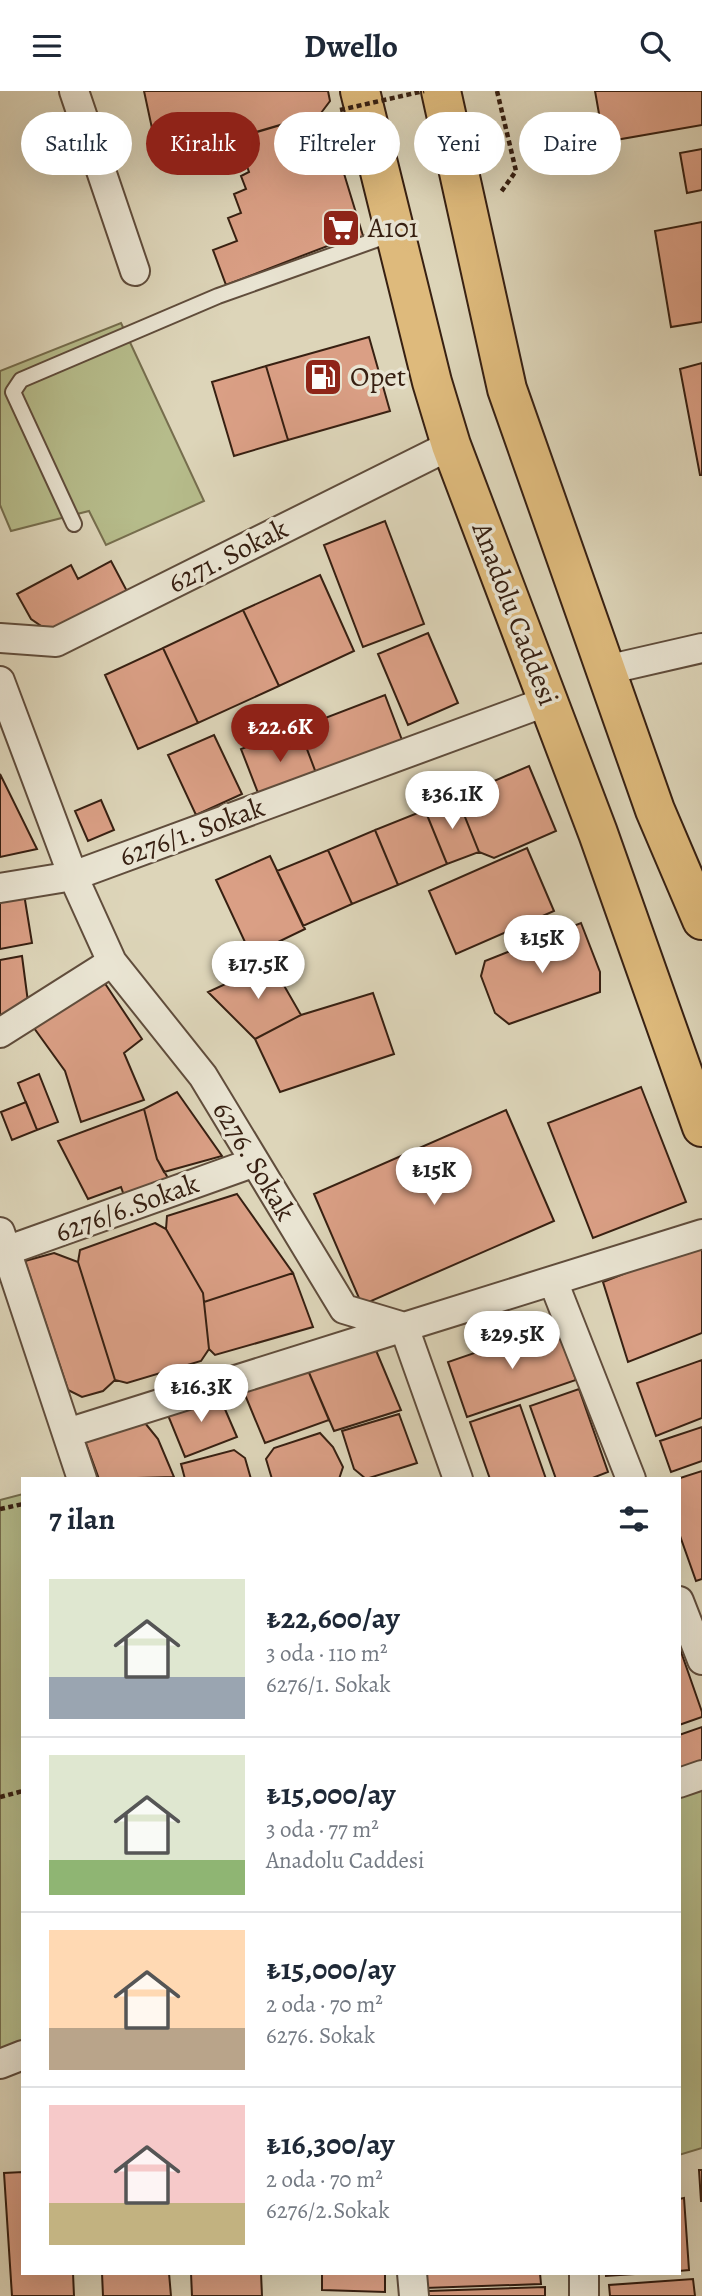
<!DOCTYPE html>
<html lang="tr">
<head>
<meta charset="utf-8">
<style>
	body { margin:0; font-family:Alegreya,serif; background:#f6f6f7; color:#1f2937; height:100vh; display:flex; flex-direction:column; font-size:26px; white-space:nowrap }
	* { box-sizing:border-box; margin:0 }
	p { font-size:23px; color:#747a83 }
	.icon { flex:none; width:38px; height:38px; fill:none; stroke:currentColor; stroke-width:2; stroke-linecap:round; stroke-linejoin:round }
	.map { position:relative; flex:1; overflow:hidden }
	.sheet { position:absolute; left:21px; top:1386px; width:660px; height:798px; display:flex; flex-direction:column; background:#fff; border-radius:0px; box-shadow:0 7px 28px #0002 }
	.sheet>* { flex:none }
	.top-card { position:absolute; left:21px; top:21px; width:662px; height:63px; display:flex; gap:14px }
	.price { position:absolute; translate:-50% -60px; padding:0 16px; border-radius:24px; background:#fff; color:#222; font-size:23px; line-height:46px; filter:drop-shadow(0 2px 4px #0008) }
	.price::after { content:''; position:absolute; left:50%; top:42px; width:21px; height:16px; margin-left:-10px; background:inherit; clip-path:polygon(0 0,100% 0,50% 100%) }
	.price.current { background:#8f2418; color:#fff }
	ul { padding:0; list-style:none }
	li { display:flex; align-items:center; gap:21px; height:175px; padding:0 28px }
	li+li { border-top:2px solid #e0e1e3 }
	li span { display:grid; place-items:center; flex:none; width:196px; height:140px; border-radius:0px; color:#555 }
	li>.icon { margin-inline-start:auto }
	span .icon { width:84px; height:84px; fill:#fffc; stroke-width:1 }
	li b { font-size:30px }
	h2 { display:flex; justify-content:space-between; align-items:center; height:84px; padding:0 28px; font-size:30px }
	.tag { padding:0 24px; border-radius:32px; background:#fff; box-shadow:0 7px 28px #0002; font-size:24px; line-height:63px }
	.tag.current { background:#8f2418; color:#fff }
	header { display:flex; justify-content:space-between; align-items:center; height:91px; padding:0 28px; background:#fff; font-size:32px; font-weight:700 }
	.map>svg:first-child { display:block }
	.green { fill:#b6bc8b; stroke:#766e4e; stroke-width:2 }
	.building { fill:#da9f85; stroke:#372012; stroke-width:2 }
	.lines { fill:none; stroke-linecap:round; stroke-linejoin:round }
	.service-casing { stroke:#604d3c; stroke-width:18 }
	.minor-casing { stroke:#604d3c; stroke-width:32 }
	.trunk-casing { stroke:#372012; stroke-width:42 }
	.path { stroke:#372012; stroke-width:4.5; stroke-dasharray:5 3.5; stroke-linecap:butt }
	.service { stroke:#e9e4d2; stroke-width:14 }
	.minor { stroke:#e9e4d2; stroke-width:28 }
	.trunk { stroke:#deba7c; stroke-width:38 }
	.path-bridge { stroke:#372012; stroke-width:4.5; stroke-dasharray:5 3.5; stroke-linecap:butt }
	.labels { text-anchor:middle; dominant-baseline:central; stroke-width:7; stroke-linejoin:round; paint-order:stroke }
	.poi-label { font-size:28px; fill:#372012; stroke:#e9e4d2; text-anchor:start }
	.street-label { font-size:28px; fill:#372012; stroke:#e9e4d2 }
</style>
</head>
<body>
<header><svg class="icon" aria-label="menu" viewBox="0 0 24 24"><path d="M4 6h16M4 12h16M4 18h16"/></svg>Dwello<svg class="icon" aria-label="search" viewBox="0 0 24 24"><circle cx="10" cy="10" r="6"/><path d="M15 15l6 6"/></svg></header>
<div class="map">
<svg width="702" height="2205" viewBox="0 0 702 2205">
	<rect width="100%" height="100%" fill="#ddd5b9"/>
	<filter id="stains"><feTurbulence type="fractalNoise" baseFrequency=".00286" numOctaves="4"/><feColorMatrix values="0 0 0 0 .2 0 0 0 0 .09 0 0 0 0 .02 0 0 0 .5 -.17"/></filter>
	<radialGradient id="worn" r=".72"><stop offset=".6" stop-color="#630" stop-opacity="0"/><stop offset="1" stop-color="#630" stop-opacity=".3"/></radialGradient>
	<path class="green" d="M121,232L204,410L106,454L89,420L11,440L0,414V280Z
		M23,1403V1950L0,1959V1409Z
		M702,1691V2057L679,2064V1699Z"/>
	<path class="building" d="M144,0H328L330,10L321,22L173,65L153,42Z
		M595,0H702V34L604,51Z
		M321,22L327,27L364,148L338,156L330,154L226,194L213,159L237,150L228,127L241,122L234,103L246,98L241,85L249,81L237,47Z
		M702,58V99L687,102L680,62Z
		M702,131V231L671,236L655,140Z
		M369,246L390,320L288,349L266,275Z
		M702,272V384H700L680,278Z
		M266,275L288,349L234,365L212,291Z
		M385,430L424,533L363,556L324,454Z
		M111,470L129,504L53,543L31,528L17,503L71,474L78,488Z
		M320,484L354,560L279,595L243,519Z
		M243,519L279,595L198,632L163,557Z
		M428,542L458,612L408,634L378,563Z
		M163,557L198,632L138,658L105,584Z
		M385,604L405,657L319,690L299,637Z
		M299,637L319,690L260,707L241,658Z
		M214,644L242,703L196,724L168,664Z
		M529,675L556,740L494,767L479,761L457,706Z
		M0,683L37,758L0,766Z
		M457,706L479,761L447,773L425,719Z
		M101,709L114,739L88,750L75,720Z
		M425,719L447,773L398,794L375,739Z
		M375,739L398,794L352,813L328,759Z
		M527,757L554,820L456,863L429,800Z
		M328,759L352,813L303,835L277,780Z
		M270,765L305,838L251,864L216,789Z
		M24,803L32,852L0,858V807Z
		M581,832L600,881V901L509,933L495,922L481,885L485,870Z
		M22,865L28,911L0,925V869Z
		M271,872L301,924L255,948L208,901Z
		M102,888L142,948L124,962L144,1009L81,1031L65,980L34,937Z
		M373,902L394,963L280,1001L255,948L301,924Z
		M39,983L58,1031L37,1039L18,992Z
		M641,996L686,1111L593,1147L548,1032Z
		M177,1001L222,1065L164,1081L157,1068L144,1018Z
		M26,1011L37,1039L12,1049L1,1021Z
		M144,1018L157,1068L172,1094L126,1110L121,1096L88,1108L58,1050Z
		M506,1019L554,1130L362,1214L314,1103Z
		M237,1103L293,1182L204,1211L203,1202L166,1138L167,1125Z
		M155,1132L166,1138L203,1202L209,1258L201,1270L127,1292L115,1289L78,1171L80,1159Z
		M702,1152V1242L628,1271L603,1191Z
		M54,1162L78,1171L115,1289L103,1300L82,1306L68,1299L25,1170Z
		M293,1182L313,1236L215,1264L209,1258L204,1211Z
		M556,1234L576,1289L467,1326L448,1271Z
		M375,1257L401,1319L334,1340L307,1277Z
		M702,1269V1327L656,1345L637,1292Z
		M307,1277L329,1329L265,1352L243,1299Z
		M579,1298L608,1381L590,1388H556L530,1315Z
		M218,1302L237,1346L185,1366L165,1317Z
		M520,1314L546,1388H490L470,1331Z
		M399,1323L417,1372L366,1388L354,1378L342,1340Z
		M145,1332L158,1348L174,1386L99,1388L84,1347Z
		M702,1336V1370L671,1381L660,1350Z
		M320,1342L333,1356L343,1376L339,1388H272L266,1368L274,1357Z
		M234,1359L245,1367L251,1388H185L181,1373Z
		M702,1380V1488L696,1490L679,1442L677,1388Z
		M679,1555L702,1621V1626L679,1634Z
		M702,1636V1675L679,1683V1644Z
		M699,2079H702V2110H701Z
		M23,2081V2182H73L74,2205H12L4,2082Z
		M684,2107L689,2179L679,2180V2108Z
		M102,2182H169L171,2205H103Z
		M191,2182H261L262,2205H192Z
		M322,2182H385V2201L322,2199Z
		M425,2182H540L541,2193L425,2197Z
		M606,2182H650L606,2185Z
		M693,2188L695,2205H610L609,2194Z
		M545,2196V2205H428V2200Z"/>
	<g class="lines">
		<defs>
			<path id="service" d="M74,433L13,301L21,289L218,205L395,142"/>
			<path id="minor" d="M74,0L135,180
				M0,547L56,551L451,354
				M606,579L702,557
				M0,590L73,785L112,871L203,985L344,1218L404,1236L702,1143
				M0,797L73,785L548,610
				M0,942L112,871
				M0,1141L82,1388
				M0,1162L255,1071
				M553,1190L631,1388
				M67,1342L404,1236L458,1388
				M679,1510L702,1569
				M679,1692L702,1684
				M0,1973L23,1964
				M412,2182L414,2205
				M584,2182V2205"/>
			<path id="trunk" d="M360,0L432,291L451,354L598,742L702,1036
				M441,0L507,298L655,719L702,829"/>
		</defs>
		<use href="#service" class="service-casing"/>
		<use href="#minor" class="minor-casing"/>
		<use href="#trunk" class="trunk-casing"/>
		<path class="path" d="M497,0L516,80L501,101
			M0,1418L23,1413
			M0,1706L23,1700"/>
		<use href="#service" class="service"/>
		<use href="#minor" class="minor"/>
		<use href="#trunk" class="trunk"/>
		<path class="path-bridge" d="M340,19L424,0"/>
	</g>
	<defs>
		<symbol id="supermarket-square" viewBox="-11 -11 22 22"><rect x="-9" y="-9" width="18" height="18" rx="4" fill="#8f2418" stroke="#e9e4d2"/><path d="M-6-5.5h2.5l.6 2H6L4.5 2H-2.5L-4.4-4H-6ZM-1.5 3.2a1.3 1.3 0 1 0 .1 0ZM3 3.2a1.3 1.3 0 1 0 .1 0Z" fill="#fff"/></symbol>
		<symbol id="fuel-square" viewBox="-11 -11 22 22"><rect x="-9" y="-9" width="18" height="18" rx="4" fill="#8f2418" stroke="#e9e4d2"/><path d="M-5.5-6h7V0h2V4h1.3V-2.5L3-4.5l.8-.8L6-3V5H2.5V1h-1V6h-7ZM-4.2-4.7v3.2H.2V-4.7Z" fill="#fff"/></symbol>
	</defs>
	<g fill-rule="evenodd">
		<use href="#supermarket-square" x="319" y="115" width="44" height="44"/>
		<use href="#fuel-square" x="301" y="264" width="44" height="44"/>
	</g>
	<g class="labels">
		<g class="poi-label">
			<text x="368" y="137">A101</text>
			<text x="350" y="286">Opet</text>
		</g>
		<g class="street-label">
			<text transform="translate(228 465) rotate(-27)">6271. Sokak</text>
			<text transform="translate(515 523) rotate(69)">Anadolu Caddesi</text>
			<text transform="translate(192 741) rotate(-20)">6276/1. Sokak</text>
			<text transform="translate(254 1070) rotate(59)">6276. Sokak</text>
			<text transform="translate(127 1117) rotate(-20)">6276/6.Sokak</text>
		</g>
	</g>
	<rect width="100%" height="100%" filter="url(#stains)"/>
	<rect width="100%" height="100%" fill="url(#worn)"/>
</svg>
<b class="price current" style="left:280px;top:673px">₺22.6K</b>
<b class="price" style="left:452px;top:740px">₺36.1K</b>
<b class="price" style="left:542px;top:884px">₺15K</b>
<b class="price" style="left:258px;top:910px">₺17.5K</b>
<b class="price" style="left:434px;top:1116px">₺15K</b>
<b class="price" style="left:512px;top:1280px">₺29.5K</b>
<b class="price" style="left:201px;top:1333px">₺16.3K</b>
<div class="top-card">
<a class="tag">Satılık</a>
<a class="tag current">Kiralık</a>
<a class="tag">Filtreler</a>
<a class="tag">Yeni</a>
<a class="tag">Daire</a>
</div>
<section class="sheet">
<h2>7 ilan<svg class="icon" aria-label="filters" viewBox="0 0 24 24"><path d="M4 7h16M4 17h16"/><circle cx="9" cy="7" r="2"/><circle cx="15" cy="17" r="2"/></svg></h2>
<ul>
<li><span style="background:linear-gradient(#dfe7d0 70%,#9aa5b1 0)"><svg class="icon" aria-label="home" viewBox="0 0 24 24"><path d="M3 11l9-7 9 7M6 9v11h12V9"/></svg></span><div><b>₺22,600/ay</b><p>3 oda · 110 m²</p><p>6276/1. Sokak</p></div></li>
<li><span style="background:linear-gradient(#dfe7d0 75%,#8fb573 0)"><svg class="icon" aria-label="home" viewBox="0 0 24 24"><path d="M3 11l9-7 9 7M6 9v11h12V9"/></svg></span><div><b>₺15,000/ay</b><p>3 oda · 77 m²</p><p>Anadolu Caddesi</p></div></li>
<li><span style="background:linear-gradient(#ffd9b3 70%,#b9a48a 0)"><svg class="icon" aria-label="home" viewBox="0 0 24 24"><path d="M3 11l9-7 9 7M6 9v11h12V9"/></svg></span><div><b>₺15,000/ay</b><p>2 oda · 70 m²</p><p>6276. Sokak</p></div></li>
<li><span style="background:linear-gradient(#f6c9c9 70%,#c2b280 0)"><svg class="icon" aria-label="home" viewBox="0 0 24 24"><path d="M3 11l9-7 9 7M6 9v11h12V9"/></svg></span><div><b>₺16,300/ay</b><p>2 oda · 70 m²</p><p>6276/2.Sokak</p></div></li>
</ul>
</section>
</div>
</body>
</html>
